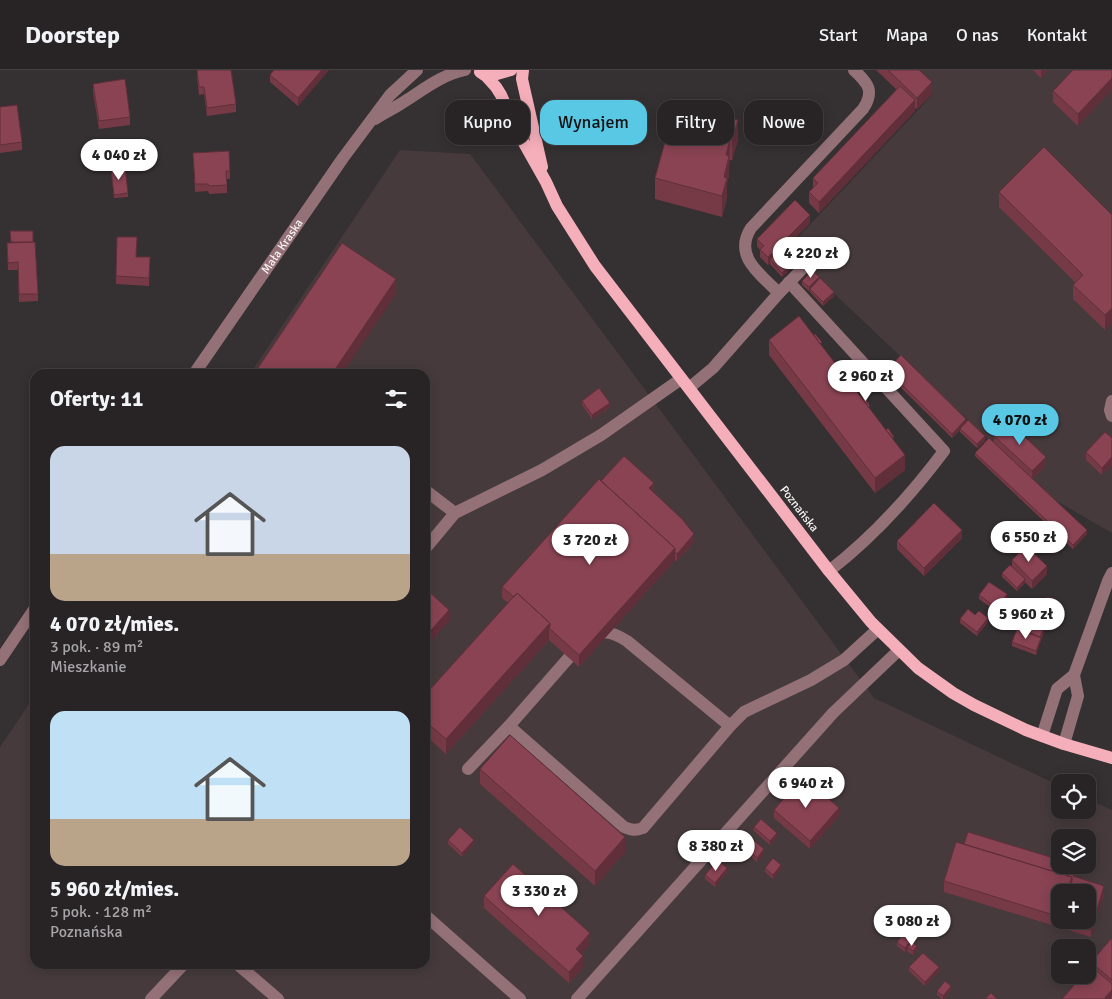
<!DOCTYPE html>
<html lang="pl">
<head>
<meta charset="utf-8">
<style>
	body { margin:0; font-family:Signika,sans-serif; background:#302c2d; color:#f1f3f6; height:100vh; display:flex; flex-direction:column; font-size:19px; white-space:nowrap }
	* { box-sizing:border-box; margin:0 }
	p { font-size:16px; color:#a5a4a7 }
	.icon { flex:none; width:28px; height:28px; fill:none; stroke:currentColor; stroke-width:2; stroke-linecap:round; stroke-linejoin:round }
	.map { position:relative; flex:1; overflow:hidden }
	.side { position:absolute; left:30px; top:299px; width:400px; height:600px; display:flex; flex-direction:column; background:#282425; border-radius:15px; box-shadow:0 2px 12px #0003,0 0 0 1px #444142 }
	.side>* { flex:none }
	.banner { position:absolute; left:445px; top:30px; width:475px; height:45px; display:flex; gap:10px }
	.tools { position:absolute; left:1051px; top:704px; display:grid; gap:10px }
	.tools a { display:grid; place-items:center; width:45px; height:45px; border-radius:10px; background:#282425; box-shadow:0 2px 12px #0003,0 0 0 1px #444142; font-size:25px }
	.price { position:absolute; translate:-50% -42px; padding:0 11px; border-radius:18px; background:#fff; color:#222; font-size:16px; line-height:32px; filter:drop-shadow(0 1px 2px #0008) }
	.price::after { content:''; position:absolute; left:50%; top:30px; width:15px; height:11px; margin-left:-8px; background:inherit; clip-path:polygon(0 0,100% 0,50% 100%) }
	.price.active { background:#59c8e5; color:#111 }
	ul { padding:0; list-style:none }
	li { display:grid; align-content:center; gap:10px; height:265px; padding:0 20px }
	li span { display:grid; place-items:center; height:155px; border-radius:15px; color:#555 }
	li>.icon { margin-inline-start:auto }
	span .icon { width:90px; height:90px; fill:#fffc; stroke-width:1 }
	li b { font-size:21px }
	h2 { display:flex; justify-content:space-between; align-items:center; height:60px; padding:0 20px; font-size:21px }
	.pill { padding:0 18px; border-radius:15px; background:#282425; box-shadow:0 2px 12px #0003,0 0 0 1px #444142; font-size:18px; line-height:45px }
	.pill.active { background:#59c8e5; color:#111 }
	header { display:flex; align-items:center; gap:30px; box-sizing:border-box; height:70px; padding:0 25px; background:#282425; border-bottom:1px solid #444142 }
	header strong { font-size:24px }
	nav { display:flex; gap:28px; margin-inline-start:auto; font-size:18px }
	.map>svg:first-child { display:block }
	.built { fill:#463a3c; fill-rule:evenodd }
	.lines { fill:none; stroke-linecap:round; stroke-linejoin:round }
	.minor { stroke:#937177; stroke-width:12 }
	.major { stroke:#f5afbb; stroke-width:12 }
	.wall { fill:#763a47 }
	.shaded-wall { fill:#602f3a }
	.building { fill:#894353; stroke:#602f3a }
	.labels { text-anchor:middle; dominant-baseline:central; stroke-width:4; stroke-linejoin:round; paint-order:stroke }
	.street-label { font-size:12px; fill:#f6f3f3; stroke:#353031 }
</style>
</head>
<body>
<header>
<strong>Doorstep</strong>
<nav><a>Start</a><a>Mapa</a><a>O nas</a><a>Kontakt</a></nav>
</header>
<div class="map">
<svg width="1112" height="929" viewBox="0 0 1112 929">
	<rect width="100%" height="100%" fill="#353031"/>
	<path class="built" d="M909,0H1112V463L1048,426L787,179L933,24Z
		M400,80L470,84L874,628L1060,716V740H1088V729L1112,740V929H0V677L35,625V894H425V304H250ZM1060,768H1088V795H1060ZM1060,822H1088V850H1060ZM1060,878H1088V905H1060Z"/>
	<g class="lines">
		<g class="minor">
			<path d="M375,49C384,43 393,39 402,33C423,20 441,5 465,0"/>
			<path d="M789,212L944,381C911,425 873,467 829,501"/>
			<path d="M779,223C760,204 733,186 751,158L863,39C875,21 868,13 854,0"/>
			<path id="s1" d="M194,304L343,88L390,25L417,0"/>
			<path d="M689,318L713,298L779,223L805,196"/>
			<path d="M1112,331L1110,340L1112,346"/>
			<path d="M425,420L455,443"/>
			<path d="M425,479L455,443L542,400L601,365L681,309"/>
			<path d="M0,590L35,538"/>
			<path d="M509,656L624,757C631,760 635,761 643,758L730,656L744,642L811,610L844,590L878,559"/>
			<path d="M1042,666L1057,619L1074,605"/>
			<path d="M1064,674L1078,626L1074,605L1108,511L1112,503"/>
			<path d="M468,699L509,656L587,567C604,560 611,561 627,571L730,656"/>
			<path d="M425,845L520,929"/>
			<path d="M237,894L278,929"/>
			<path d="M151,929L184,894"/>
			<path d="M577,929L833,643L899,580"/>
		</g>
		<path class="major" d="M523,0L522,9L542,97
			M480,2L486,6L496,17L501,25L515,57L546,112L557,136L595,196L777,433L829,501L871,552L918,598L953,623L974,635L1026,660L1064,674L1112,688
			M482,3L497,4L511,0"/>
	</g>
	<path class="wall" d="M197,0L236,34V42L207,46L204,24L199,25L197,8Z
		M274,0H329L298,36L270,12V5Z
		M876,0H919L932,24L917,39L915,38V41L819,143L809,133V122L813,118V108L897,20Z
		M1033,0H1048L1041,8Z
		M1112,0V19L1078,56L1053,32V21Z
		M93,14L130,47V55L99,59L93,22Z
		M0,37L22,72V80L0,83Z
		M701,55L738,70L732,90H730L729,91V106L727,113V128L722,147L655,129V108L668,73V60Z
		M193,83L230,101V109H227V123L209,124L208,121L195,122Z
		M111,99L128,123V127L114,128Z
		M999,122L1112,145L1105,260L1073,229V215L1075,212L999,137Z
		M810,153L786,177L797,192L782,207L770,194V193L768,195L760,187V180L757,176V169Z
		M33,172L38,224V231L19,232L18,200H8L7,173Z
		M136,187H150L149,216L116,214V206Z
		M819,210L834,226L823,236L810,222V220L809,221L802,215V211Z
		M769,270L822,276L894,371L905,400L875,423L769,285Z
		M887,300L966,352L985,370L977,378L960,362V360L952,368L887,304Z
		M582,331L610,337L592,349L582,335Z
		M1105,362L1102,405L1086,390V382Z
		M994,366L1046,395L1032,409L1087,464L1073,479L975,386V383L994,373Z
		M601,411L654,420L652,422L694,472L677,491L675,490L579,597L549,570L446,684L425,665V625L508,533L502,528V517Z
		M962,468L924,506L897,479V471Z
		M1012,490L1047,504L1032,519L1025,512V513L1017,521L1002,507V503L1012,497Z
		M979,525L1007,528L997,542L979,529Z
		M1057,534L1052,553L1042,550V547Z
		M1027,543L1024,546L1045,559L1036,585L1012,576V572L1021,550L1014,558L1007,553V549Z
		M975,545L988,552L977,566L960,553V549Z
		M480,699L625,782L595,816L480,714Z
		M774,740L839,746L810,779L774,748Z
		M754,757L777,767L770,775L754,761Z
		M448,770L474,774L462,787L448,774Z
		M742,774L764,783L757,792L742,778Z
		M765,798H781L773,809L765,802Z
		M727,802L715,817L705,809V805Z
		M1077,803L1075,807L1104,824L1091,867L944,822V811Z
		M484,826L590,874L581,884L583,898L569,913L484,838Z
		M1112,868V929H1062L1091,896V892Z
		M897,872H912L917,879L913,885L907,881V878L905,882L897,876Z
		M909,897L939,901L925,916L909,901Z
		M951,919L944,929H942L937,925V921Z"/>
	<path class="shaded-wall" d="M322,0H329L298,36V28Z
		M1041,0H1048L1041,8Z
		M1112,8V19L1078,56V44Z
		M932,12V24L917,39V28Z
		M915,30V41L819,143V132Z
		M738,50V70L732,90V70Z
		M730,69L729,106L727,113V128L722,147V126L726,85Z
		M810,145V153L771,192L770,190V193L768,195V187Z
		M797,188V192L782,207V203Z
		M819,207V211L810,219L809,221V217Z
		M396,209V224L342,304H332Z
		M834,222V226L823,236V232Z
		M1112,238V253L1105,260V245Z
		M610,333V337L592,349V345Z
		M966,349V353L952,368V364Z
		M985,366V370L977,378V374Z
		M905,385V400L875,423V408Z
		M1046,387V395L1032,409V401Z
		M1112,387V395L1102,405V398Z
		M654,413V420L649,426V418Z
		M962,460V468L924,506V498Z
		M1087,460V464L1073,479V475Z
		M694,464V472L677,491V484Z
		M675,478V490L579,597V585Z
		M1047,496V504L1032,519V511Z
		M1025,509V513L1017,521V518Z
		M1007,524V528L997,542V538Z
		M1057,530V534L1052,553V549Z
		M1027,539V543L1014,558V554Z
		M449,540V551L425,578V567Z
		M988,548V552L977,566V562Z
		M550,553V560L549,558V570L446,684V669Z
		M1045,555V559L1036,585V581Z
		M839,738V746L810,779V771Z
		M777,763V767L770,775V771Z
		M625,767V782L595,816V801Z
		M474,770V774L462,787V783Z
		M764,779V783L757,792V788Z
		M781,795V798L773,809V805Z
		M1077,795V803L1073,814V806Z
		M727,798V802L715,817V813Z
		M1104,816V824L1091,867V860Z
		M590,863V874L576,890V879Z
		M912,869V872L905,882V878Z
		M917,876V879L913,885V881Z
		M583,886V898L569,913V902Z
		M939,897V901L925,916V912Z
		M951,916V919L944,929H943V926Z
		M1112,920V927L1111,926V929H1104Z"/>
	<path class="building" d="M197,0H231L236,34L207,38L204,17H199Z
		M274,0H322L298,28L270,5Z
		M888,0H919L932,12L917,28Z
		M1073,0H1112V8L1078,44L1053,21Z
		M125,9L130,47L99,51L93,14Z
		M900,16L915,30L819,132L809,122L818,113L813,108Z
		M17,35L22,72L0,75V37Z
		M672,42L701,50L699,55L705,56L708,42L738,50L732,70L730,69L726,85L729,86L724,107L727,108L722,126L655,108L665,72L668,73L671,61L668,60Z
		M1044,77L1112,145V238L1105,245L1073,215L1083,205L999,122Z
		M229,81L230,101H226L227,115L209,116L208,114H195L193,83Z
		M125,98L128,123L114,125L111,99Z
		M795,130L810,145L768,187L760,180L764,176L757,169Z
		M10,161H33V172H11Z
		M117,167H137L136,187H150L149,208L116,206Z
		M35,172L38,224H19L18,192L8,193L7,173Z
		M342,173L396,209L332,304H254Z
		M785,175L797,188L782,203L770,190Z
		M812,200L819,207L809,217L802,211Z
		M820,208L834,222L823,232L810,219Z
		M799,246L905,385L875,408L769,270Z
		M815,264L822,272L820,274L814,265Z
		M901,285L966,349L952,364L887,300Z
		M837,293L844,301L842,303L836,294Z
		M599,318L610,333L592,345L582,331Z
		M864,327L870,336L869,337L862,328Z
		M968,350L985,366L977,374L960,359Z
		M1008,351L1046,387L1032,401L994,366Z
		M888,358L894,367L893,368L886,360Z
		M1105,362L1112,368V387L1102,398L1086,382Z
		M989,368L1087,460L1073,475L975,383Z
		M624,386L654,413L649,418L682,449L694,464L677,484L675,482V478L601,411Z
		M599,409L675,478L579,585L549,558L550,557V553L517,523L514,527L502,517Z
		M934,433L962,460L924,498L897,471Z
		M1026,476L1047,496L1032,511L1012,490Z
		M1010,495L1025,509L1017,518L1002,503Z
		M989,512L1007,524L997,538L979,525Z
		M425,518L449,540L425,567Z
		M517,523L550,553L446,669L425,651V625Z
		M1047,527L1057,530L1052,549L1042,547Z
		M1019,533L1027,539L1014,554L1007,549Z
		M968,539L975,545L979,541L988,548L977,562L960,549Z
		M1023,545L1045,555L1040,567L1018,557Z
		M1017,559L1041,568L1036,581L1012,572Z
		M510,665L625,767L595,801L480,699Z
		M803,706L839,738L810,771L774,740Z
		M761,749L777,763L770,771L754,757Z
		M460,757L474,770L462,783L448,770Z
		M968,762L1060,790V795H1077L1073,806L1104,816L1091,860L1060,850V849V850H1088V822H1068L1072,811V807L964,774Z
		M749,766L764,779L757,788L742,774Z
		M956,772L1072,807L1067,822H1060V847L944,811Z
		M773,788L781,795L773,805L765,798Z
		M718,790L727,798L715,813L705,805Z
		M513,794L590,863L576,879L583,886L569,902L484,826Z
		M904,863L912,869L905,878L897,872Z
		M1112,868V910L1091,892Z
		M912,872L917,876L913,881L907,877Z
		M923,883L939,897L925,912L909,897Z
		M1091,896L1112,914V920L1104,929H1062L1083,905H1088V900Z
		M945,911L951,916L943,926L937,921Z
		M991,923L997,929H985Z"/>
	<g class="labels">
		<g class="street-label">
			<text stroke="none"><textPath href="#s1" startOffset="155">Mała Kraska</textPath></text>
			<text transform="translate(799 439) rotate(52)">Poznańska</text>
		</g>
	</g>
</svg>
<div class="tools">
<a><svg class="icon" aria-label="locate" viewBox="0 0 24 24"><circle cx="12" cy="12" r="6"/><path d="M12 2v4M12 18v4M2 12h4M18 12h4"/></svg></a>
<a><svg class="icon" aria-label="layers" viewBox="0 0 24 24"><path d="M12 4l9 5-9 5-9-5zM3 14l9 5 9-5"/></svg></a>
<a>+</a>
<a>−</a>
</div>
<b class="price" style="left:119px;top:111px">4 040 zł</b>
<b class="price" style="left:811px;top:209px">4 220 zł</b>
<b class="price" style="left:866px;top:332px">2 960 zł</b>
<b class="price active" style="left:1020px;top:376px">4 070 zł</b>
<b class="price" style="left:1029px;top:493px">6 550 zł</b>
<b class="price" style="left:590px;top:496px">3 720 zł</b>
<b class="price" style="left:1026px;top:570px">5 960 zł</b>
<b class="price" style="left:806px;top:739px">6 940 zł</b>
<b class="price" style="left:716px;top:802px">8 380 zł</b>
<b class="price" style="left:539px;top:847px">3 330 zł</b>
<b class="price" style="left:912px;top:877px">3 080 zł</b>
<div class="banner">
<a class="pill">Kupno</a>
<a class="pill active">Wynajem</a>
<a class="pill">Filtry</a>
<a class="pill">Nowe</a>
</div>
<section class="side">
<h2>Oferty: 11<svg class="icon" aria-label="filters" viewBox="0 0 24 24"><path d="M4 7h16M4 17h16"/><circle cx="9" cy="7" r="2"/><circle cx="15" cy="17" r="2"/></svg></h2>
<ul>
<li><span style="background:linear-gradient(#c9d6e8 70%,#b9a48a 0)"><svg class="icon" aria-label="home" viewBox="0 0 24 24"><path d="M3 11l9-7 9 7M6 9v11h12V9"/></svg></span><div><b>4 070 zł/mies.</b><p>3 pok. · 89 m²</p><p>Mieszkanie</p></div></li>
<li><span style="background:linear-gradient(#bfe0f5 70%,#b9a48a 0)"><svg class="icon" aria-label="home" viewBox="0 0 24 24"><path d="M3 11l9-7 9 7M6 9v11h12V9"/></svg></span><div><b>5 960 zł/mies.</b><p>5 pok. · 128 m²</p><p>Poznańska</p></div></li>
</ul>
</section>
</div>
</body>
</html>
